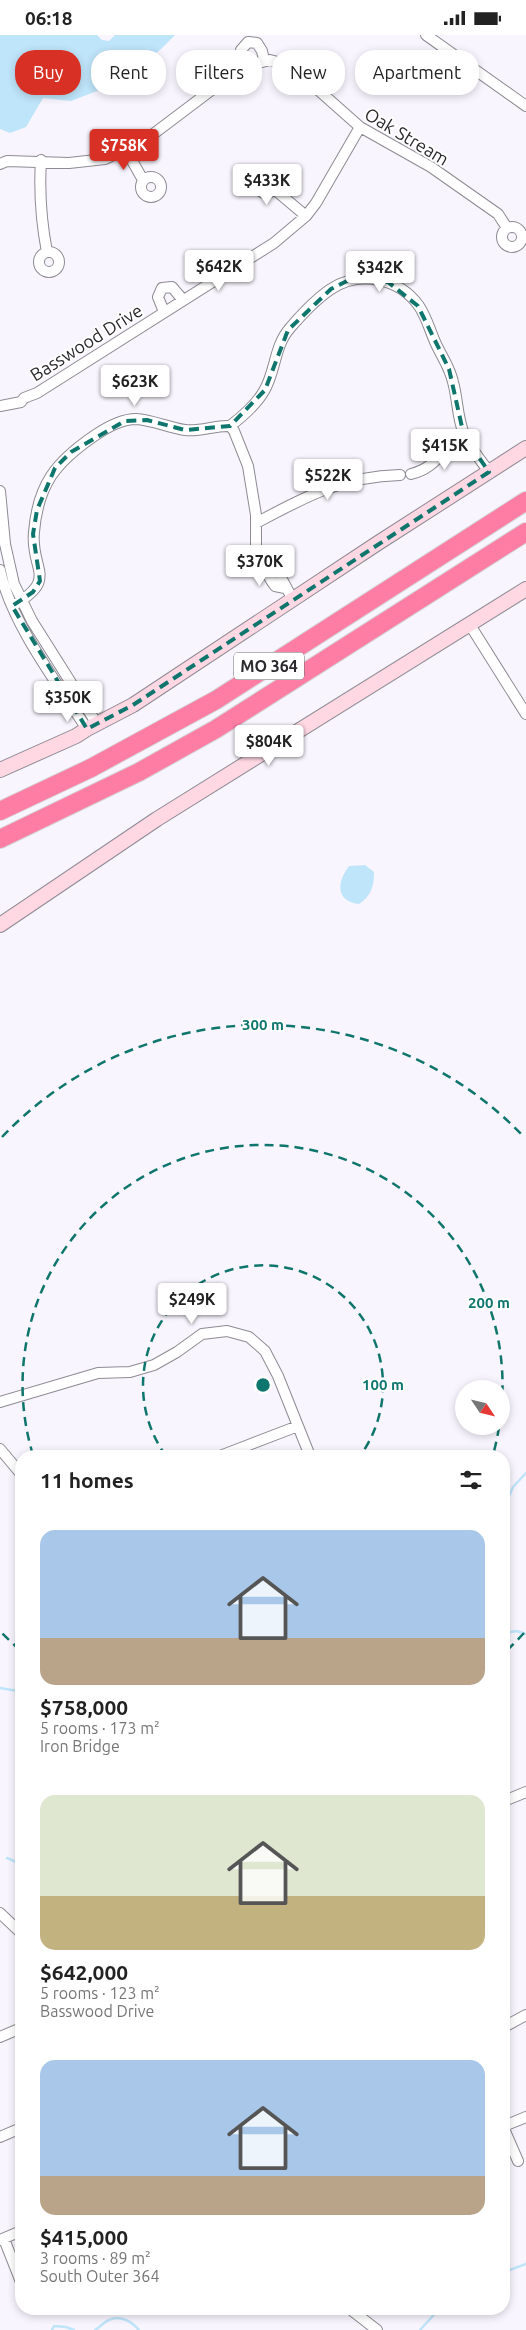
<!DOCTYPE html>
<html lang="en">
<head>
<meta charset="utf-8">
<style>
	body { margin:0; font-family:Ubuntu,sans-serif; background:#f2f2f2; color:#222; height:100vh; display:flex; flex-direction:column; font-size:19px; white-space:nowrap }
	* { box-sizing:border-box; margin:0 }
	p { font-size:16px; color:#767676 }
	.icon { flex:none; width:28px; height:28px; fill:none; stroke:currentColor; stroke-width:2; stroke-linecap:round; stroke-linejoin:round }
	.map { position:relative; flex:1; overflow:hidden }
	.drawer { position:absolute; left:15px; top:1415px; width:495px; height:865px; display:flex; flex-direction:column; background:#fff; border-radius:20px; box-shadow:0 2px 8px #0003 }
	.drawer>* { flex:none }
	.guide { position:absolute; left:15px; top:15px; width:496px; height:45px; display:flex; gap:10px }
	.needle { width:32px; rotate:125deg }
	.tools { position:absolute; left:455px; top:1345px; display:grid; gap:10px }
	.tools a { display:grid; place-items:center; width:55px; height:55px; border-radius:50%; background:#fff; box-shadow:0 2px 8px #0003; font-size:25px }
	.price { position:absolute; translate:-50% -42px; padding:0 11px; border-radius:5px; background:#fff; color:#222; font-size:16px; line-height:32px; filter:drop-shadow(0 1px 2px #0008) }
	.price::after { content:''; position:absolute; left:50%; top:30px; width:15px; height:11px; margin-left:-8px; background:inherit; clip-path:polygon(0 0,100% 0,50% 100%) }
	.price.current { background:#d93025; color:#fff }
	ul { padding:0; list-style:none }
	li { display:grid; align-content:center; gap:10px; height:265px; padding:0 25px }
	li span { display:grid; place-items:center; height:155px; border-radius:15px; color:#555 }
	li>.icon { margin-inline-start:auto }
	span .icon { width:90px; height:90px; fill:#fffc; stroke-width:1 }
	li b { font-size:21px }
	h2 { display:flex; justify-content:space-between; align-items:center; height:60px; padding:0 25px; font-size:21px }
	.pill { padding:0 18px; border-radius:20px; background:#fff; box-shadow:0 2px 8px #0003; font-size:18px; line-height:45px }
	.pill.current { background:#d93025; color:#fff }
	.status { display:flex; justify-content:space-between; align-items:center; height:35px; padding:0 25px; background:#fff; direction:ltr }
	.status svg { height:14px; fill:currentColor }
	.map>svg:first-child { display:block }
	.water { fill:#bfe5fa }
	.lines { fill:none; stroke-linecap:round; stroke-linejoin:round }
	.stream { stroke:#bfe5fa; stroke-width:2.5 }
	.street-casing { stroke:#8e8a93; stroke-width:12 }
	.secondary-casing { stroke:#8e8a93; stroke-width:16 }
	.highway-casing { stroke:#d4d4d5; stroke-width:20 }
	.street { stroke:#fff; stroke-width:10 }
	.secondary { stroke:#ffd8e4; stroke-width:14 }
	.highway { stroke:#fe7da4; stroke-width:18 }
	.marked { fill:none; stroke:#0f766e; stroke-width:4; stroke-dasharray:10 6; stroke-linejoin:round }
	.ring { fill:none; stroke:#0f766e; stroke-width:2.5; stroke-dasharray:9 6 }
	.labels { text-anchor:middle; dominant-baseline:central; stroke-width:4; stroke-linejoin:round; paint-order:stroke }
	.shield { fill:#fff; stroke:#6a686b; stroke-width:1 }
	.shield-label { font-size:16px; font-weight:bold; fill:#2a282c }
	.street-label { font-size:18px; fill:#2a282c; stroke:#fff }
	.centre { fill:#0f766e; stroke:#fff; stroke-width:2.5 }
	.ring-label { font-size:15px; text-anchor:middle; font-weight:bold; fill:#0f766e; stroke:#fff; stroke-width:4; stroke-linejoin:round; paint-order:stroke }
</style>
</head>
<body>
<div class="status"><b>06:18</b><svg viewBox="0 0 49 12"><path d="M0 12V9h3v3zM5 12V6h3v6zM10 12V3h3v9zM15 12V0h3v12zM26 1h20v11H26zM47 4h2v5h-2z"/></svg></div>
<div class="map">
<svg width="526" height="2295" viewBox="0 0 526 2295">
	<rect width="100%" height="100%" fill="#f9f5fe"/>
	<path class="water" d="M0,0H97L102,5L109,6L115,0H175L160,15L115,49L71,66L43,63L26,92L10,98L0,94Z
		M365,830L374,837C374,852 371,861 359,869C335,866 337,847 349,831Z"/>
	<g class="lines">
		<path class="stream" d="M504,1473L513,1452L526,1438
			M504,1598L517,1596L526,1599
			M0,1653L18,1656L21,1653
			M7,1823L21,1829
			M504,2237L526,2229
			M52,2295L54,2291L66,2292L74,2295
			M95,2295C100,2292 104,2287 109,2285C120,2279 132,2287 139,2295
			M420,2295L439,2274"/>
		<defs>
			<path id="street" d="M426,0L526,71
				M244,31L241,15L248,7L257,8L262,16L264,25
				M126,115L143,145
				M41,125C39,157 41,186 47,217
				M0,129L7,126L69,128L105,124L148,103L242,32L270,25L282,28L298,37L360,92L431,132L498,179L507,193
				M256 148a10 10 0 1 1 20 0a10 10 0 1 1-20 0Z
				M141 152a10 10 0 1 1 20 0a10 10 0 1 1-20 0Z
				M274,154L306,181
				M502 202a10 10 0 1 1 20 0a10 10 0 1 1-20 0Z
				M39 227a10 10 0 1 1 20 0a10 10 0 1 1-20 0Z
				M164,277L158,262L162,253L172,252L183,265
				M0,371L21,367L24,363L37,358L274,208L306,181L316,168L360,92
				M230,391C243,381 256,370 264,356C276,336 274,311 290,293C302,279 316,264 331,254C360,235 399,243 419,271C427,283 430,296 436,309C442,322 450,333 453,347C458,365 457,382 464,399C469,412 481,425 489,437
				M411,439C437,433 442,413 464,401
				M0,456L5,509L14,549L32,586L97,689
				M256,488C307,461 340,442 400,440
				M265,525C265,536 269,543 275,551L285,553
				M0,535C11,588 57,648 87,694
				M12,571C60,544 30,535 34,497C38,449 56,427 94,401C107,392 121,384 136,384C153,385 169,393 185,395C201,397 215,390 230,391L234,396L248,431L256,480V516L276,533L293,565
				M470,590L526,679
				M0,1367L98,1338L130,1337L154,1330L177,1317L202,1299L227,1296L249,1302L265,1316L278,1341L310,1421
				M0,1414L21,1439
				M220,1421L298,1391
				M504,1766L526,1757
				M0,1878L21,1898
				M504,1992L526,1980
				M0,2002L21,1993
				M504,2091L526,2082
				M504,2094L518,2126
				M0,2102L21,2093
				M4,2204L21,2247
				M0,2205L21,2196
				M350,2274L377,2295"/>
			<path id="secondary" d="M0,735L76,701L87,694L133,670L378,508L526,413
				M0,890L157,784L526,554"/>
			<path id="highway" d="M0,776L91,733L216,665L526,466
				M0,804L139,737L216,694L526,497"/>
		</defs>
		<use href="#street" class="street-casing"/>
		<use href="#secondary" class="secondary-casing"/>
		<use href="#highway" class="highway-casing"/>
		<use href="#street" class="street"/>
		<use href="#secondary" class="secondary"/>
		<use href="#highway" class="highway"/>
	</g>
	<path class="marked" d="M369,243L388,247L418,271L449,334L464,401L489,437L133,670L87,694L12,571L33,557L40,546L33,499L37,475L55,433L71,417L125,386L147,385L185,395L230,391L265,355L288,295L331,254L347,246Z"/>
	<g class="ring">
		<path d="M166 1421A120 120 0 1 1 360 1421"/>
		<path d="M499 1392A240 240 0 0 1 493 1420M33 1420A240 240 0 1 1 501 1377"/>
		<path d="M524 1598A360 360 0 0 1 504 1618M20 1615A360 360 0 0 1 2 1598M2 1102A360 360 0 0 1 524 1102"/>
	</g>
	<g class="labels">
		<rect class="shield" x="234" y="617.5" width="70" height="27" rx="4"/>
		<g class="shield-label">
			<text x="269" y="631">MO 364</text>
		</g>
		<g class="street-label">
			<text transform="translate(407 101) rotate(31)">Oak Stream</text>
			<text transform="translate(86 307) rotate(-32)">Basswood Drive</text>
		</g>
	</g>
	<circle cx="263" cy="1350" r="8" class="centre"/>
	<g class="ring-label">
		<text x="263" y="995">300 m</text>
		<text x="489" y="1273">200 m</text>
		<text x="383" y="1355">100 m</text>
	</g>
</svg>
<div class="tools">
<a><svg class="needle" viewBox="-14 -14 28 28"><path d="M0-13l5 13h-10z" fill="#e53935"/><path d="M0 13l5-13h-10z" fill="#767676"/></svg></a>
</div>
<b class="price current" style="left:124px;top:136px">$758K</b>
<b class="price" style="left:267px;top:171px">$433K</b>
<b class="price" style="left:219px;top:257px">$642K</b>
<b class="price" style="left:380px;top:258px">$342K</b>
<b class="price" style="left:135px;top:372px">$623K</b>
<b class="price" style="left:445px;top:436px">$415K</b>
<b class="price" style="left:328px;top:466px">$522K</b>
<b class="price" style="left:260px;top:552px">$370K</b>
<b class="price" style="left:68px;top:688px">$350K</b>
<b class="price" style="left:269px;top:732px">$804K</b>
<b class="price" style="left:192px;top:1290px">$249K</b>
<div class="guide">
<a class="pill current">Buy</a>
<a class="pill">Rent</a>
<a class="pill">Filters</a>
<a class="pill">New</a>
<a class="pill">Apartment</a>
</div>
<section class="drawer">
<h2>11 homes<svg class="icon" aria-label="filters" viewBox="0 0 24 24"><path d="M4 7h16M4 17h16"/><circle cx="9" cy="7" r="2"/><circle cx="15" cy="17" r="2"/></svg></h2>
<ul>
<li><span style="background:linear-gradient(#a9c7e8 70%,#b9a48a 0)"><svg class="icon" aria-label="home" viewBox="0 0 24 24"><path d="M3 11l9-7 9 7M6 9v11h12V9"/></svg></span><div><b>$758,000</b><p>5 rooms · 173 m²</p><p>Iron Bridge</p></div></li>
<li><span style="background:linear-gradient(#dfe7d0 65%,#c2b280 0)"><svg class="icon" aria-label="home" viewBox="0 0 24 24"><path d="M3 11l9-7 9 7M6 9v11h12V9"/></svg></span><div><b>$642,000</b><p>5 rooms · 123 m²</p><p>Basswood Drive</p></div></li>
<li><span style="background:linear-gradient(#a9c7e8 75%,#b9a48a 0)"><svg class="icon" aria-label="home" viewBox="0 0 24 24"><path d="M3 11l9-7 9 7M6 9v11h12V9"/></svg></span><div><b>$415,000</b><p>3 rooms · 89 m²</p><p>South Outer 364</p></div></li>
</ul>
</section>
</div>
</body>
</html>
